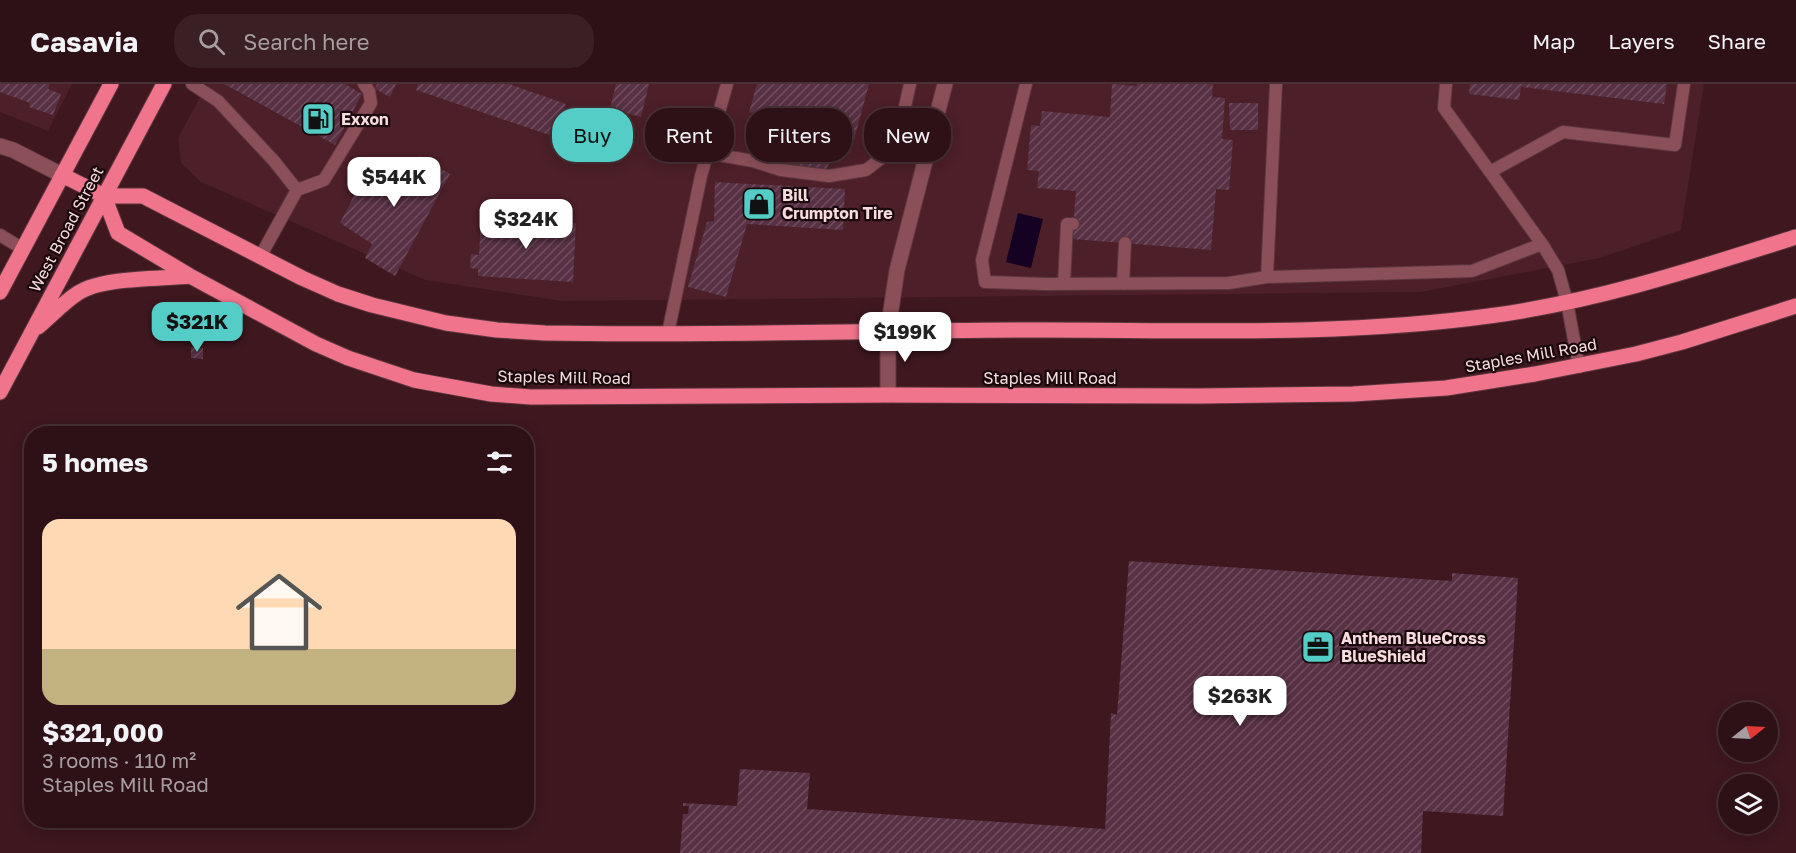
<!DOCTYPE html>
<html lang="en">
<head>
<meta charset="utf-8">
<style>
	body { margin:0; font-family:"Golos Text",sans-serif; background:#3a1f24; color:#f1f3f6; height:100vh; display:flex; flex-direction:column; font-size:22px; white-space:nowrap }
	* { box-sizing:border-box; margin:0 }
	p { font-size:20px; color:#a79da1 }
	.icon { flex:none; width:33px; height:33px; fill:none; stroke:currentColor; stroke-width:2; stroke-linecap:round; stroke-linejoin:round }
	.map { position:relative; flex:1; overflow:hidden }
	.sheet { position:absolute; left:24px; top:342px; width:510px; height:402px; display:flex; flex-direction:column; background:#2e1117; border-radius:24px; box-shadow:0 3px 15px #0003,0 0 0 2px #493136 }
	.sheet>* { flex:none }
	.banner { position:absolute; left:552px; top:24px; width:570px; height:54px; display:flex; gap:12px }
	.needle { width:39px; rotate:72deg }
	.tools { position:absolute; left:1718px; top:618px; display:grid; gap:12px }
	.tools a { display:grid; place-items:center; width:60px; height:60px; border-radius:50%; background:#2e1117; box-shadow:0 3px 15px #0003,0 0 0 2px #493136; font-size:30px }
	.price { position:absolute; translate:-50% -51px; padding:0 14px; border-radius:12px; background:#fff; color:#222; font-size:20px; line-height:39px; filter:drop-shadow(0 2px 3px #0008) }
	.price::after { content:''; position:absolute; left:50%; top:36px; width:18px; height:14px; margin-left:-9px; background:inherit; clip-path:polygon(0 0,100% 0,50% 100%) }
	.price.active { background:#54cdc6; color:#111 }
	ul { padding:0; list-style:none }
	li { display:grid; align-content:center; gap:12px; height:318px; padding:0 18px }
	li+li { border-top:2px solid #493136 }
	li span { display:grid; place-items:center; height:186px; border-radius:18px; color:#555 }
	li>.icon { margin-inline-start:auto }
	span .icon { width:108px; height:108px; fill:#fffc; stroke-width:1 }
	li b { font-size:26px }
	h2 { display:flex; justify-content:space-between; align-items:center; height:72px; padding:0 18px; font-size:26px }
	.pill { padding:0 21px; border-radius:24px; background:#2e1117; box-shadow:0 3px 15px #0003,0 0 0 2px #493136; font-size:21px; line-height:54px }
	.pill.active { background:#54cdc6; color:#111 }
	header { display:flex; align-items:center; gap:36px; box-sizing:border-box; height:84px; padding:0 30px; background:#2e1117; border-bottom:2px solid #493136 }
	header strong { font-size:28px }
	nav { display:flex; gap:33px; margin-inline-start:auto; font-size:21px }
	.search { width:420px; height:54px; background:#3a1f24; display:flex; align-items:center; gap:15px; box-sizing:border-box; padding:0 21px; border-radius:24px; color:#a79da1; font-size:22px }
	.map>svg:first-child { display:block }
	.built { fill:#4d1f28 }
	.water { fill:#150122 }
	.building { fill:url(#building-hatch) }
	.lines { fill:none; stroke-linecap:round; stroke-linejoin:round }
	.service-casing { stroke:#5c363e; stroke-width:14 }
	.minor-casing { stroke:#5c363e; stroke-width:17 }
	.tertiary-casing { stroke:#5c363e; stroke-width:17 }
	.primary-casing { stroke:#5c363e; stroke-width:17 }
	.service { stroke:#8b4f59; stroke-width:12 }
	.minor { stroke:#8b4f59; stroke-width:15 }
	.tertiary { stroke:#8b4f59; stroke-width:15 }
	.primary { stroke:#f0748c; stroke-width:15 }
	.labels { text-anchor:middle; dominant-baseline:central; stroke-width:4.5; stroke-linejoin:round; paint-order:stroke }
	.poi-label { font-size:16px; font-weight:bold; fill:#f7dbde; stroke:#1a090c; text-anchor:start }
	.street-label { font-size:16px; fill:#f7dbde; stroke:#1a090c }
</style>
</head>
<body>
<header>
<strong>Casavia</strong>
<div class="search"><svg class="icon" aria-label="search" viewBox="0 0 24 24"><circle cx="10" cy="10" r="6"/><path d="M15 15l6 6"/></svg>Search here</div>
<nav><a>Map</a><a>Layers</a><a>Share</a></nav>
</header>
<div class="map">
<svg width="1796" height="769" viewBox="0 0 1796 769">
	<defs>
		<pattern id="building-hatch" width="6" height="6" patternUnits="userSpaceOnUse" patternTransform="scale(1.5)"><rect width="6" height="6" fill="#583144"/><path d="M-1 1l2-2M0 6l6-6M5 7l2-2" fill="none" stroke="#714e5f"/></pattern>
	</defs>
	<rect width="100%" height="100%" fill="#3e171f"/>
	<path class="built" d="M0,0H72L48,47L0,28Z
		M207,0H1704L1681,146L1600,174L1421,208L562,217L425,196L201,98L181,79L178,54Z"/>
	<path class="water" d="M1018,129L1043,135L1031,184L1006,178Z"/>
	<path class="building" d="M0,0H50L48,5L61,10L53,31L29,23L30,19L0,8Z
		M224,0H345L362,10L335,61Z
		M377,0H396L390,13L375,5Z
		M418,0H509L566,20L555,53L416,6Z
		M616,0H649L641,33L610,25Z
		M757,0H869L854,56L836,52L826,89L771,75L781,37L749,28Z
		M1112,0L1137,2V0H1213L1212,13L1225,14L1222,55L1233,56L1229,106L1216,105L1211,166L1072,155L1076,107L1037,104L1039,87L1027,86L1031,41L1040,42L1042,27L1110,33Z
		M1470,0H1667L1664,20L1521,3L1519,16L1469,10Z
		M1229,19H1258V46H1230Z
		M420,72L450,90L395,192L365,174L372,160L340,139L373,75L416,78Z
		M715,98L845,105L843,146L747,140L726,213L688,203L707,138L714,137Z
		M481,134L576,139L573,198L478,192V185L470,184L471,170L479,171Z
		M191,263L203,264V275L191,274Z
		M1129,477L1452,497V489L1518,494L1503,732L1423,727L1421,769H680L683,730H688L689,722H683V719L737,722L740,685L810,689L807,725L1105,745L1111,629L1117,631Z"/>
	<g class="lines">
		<defs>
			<path id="service" d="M192,0L218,17L274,77L297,106L260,173
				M1026,0L982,176L985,198L1045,200L1229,199L1267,193
				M1276,0L1267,193L1472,187L1542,160
				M1446,0L1444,24L1542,160L1558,186L1567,218L1579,283
				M896,63L910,0
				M707,69L753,77L781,86L829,92L866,86L896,63L904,59L929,62
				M1490,88L1563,48L1675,61L1684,0
				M297,106L324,96L371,19L369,7L364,0
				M0,151L23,165
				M1064,200L1067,140H1073
				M1123,200L1125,159
				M668,249L701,92L727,0"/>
			<path id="minor" d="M888,311V246L897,186L945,0"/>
			<path id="tertiary" d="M0,62L13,66L62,91"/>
			<path id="primary" d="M62,91L104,112H143L302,194L338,210L372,221L446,239L497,246L545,249C712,252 879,246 1046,246C1194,246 1343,252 1489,232C1594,218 1695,185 1796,153
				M104,112L118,149L190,192L316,260L348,274L414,296L491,310L531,313L888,311L1201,312L1353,310L1446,304L1535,290L1636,270L1682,258L1796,222
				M0,208L111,0
				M38,243C51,232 64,218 78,209C102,193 160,195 190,192
				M0,308L164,0"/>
		</defs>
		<use href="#service" class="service-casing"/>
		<use href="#minor" class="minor-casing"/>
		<use href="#tertiary" class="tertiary-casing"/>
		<use href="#primary" class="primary-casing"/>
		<use href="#service" class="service"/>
		<use href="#minor" class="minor"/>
		<use href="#tertiary" class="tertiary"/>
		<use href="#primary" class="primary"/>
	</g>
	<defs>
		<symbol id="fuel-square" viewBox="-11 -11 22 22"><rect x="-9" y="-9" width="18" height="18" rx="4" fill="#54cdc6" stroke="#1a090c"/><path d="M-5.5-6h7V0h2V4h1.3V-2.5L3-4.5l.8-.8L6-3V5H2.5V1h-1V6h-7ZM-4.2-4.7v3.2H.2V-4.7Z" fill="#111"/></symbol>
		<symbol id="shop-square" viewBox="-11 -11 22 22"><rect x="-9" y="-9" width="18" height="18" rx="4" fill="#54cdc6" stroke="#1a090c"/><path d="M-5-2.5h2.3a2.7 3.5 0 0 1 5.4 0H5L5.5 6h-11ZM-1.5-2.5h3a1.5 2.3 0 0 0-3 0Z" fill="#111"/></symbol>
		<symbol id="office-square" viewBox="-11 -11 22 22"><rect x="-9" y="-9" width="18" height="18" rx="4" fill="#54cdc6" stroke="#1a090c"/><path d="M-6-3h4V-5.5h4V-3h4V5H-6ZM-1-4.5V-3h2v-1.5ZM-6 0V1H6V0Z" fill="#111"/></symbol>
	</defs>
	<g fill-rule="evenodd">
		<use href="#fuel-square" x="299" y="16" width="38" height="38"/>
		<use href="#shop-square" x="740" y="101" width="38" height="38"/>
		<use href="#office-square" x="1299" y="544" width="38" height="38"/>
	</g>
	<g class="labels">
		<g class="poi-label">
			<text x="341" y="35">Exxon</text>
			<text x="782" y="111">Bill<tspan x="782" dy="18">Crumpton Tire</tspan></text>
			<text x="1341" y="554">Anthem BlueCross<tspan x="1341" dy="18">BlueShield</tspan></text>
		</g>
		<g class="street-label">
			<text transform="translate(66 145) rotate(-62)">West Broad Street</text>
			<text transform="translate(1531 271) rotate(-10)">Staples Mill Road</text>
			<text transform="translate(564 293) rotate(1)">Staples Mill Road</text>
			<text x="1050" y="294">Staples Mill Road</text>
		</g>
	</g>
</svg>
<div class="tools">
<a><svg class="needle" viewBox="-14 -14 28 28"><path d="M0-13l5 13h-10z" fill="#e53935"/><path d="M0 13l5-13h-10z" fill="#a79da1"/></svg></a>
<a><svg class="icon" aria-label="layers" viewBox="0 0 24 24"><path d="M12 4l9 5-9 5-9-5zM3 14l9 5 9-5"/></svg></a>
</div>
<b class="price" style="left:394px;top:124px">$544K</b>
<b class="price" style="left:526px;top:166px">$324K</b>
<b class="price active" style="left:197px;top:269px">$321K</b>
<b class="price" style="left:905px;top:279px">$199K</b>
<b class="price" style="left:1240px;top:643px">$263K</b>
<div class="banner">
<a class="pill active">Buy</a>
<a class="pill">Rent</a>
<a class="pill">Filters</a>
<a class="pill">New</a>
</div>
<section class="sheet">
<h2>5 homes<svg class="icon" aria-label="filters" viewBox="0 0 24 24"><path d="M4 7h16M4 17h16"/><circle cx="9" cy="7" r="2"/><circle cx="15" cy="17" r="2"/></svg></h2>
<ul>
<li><span style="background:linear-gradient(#ffd9b3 70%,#c2b280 0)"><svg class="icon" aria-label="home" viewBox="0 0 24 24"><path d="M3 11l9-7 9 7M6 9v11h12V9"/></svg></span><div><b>$321,000</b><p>3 rooms · 110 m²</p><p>Staples Mill Road</p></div></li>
</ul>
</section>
</div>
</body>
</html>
